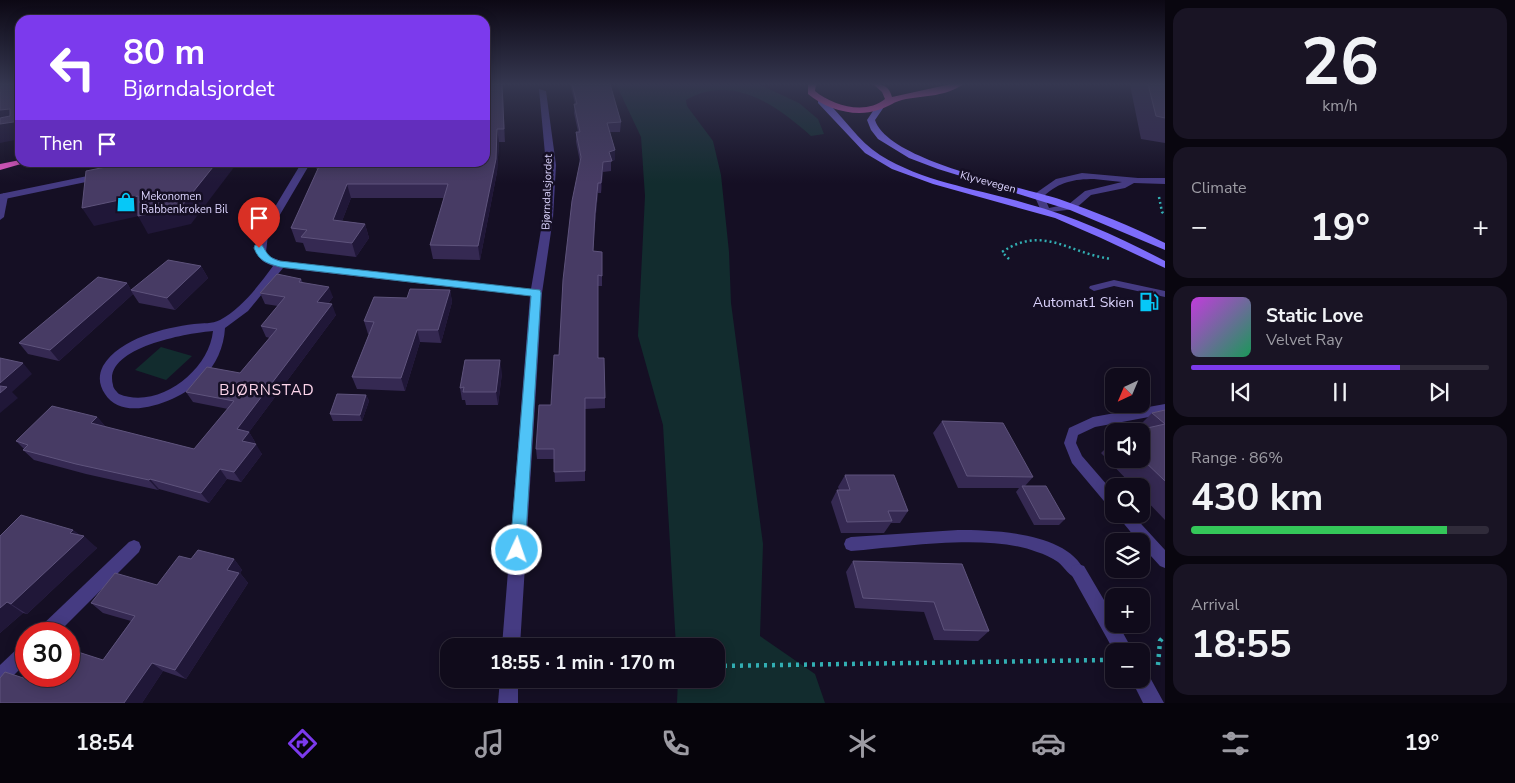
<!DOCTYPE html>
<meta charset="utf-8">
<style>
:root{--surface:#100b1b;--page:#191424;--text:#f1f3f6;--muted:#9c9ba3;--line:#302b3a;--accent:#7c3aed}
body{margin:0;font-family:"Nunito Sans",sans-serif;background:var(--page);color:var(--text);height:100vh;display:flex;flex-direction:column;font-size:19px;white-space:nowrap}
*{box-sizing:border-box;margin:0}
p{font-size:16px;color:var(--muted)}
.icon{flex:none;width:28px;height:28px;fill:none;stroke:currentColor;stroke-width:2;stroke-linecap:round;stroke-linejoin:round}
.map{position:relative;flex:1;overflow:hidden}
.sheet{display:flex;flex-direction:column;gap:8px;padding:8px;background:#09060f;width:350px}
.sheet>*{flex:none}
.top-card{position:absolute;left:15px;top:15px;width:475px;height:152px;border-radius:15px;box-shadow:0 2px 12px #0003,0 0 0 1px var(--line);background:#7c3aed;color:#fff;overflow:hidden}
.needle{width:32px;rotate:224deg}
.controls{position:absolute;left:1105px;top:368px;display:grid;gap:10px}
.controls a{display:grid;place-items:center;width:45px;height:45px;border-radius:10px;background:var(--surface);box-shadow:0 2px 12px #0003,0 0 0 1px var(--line);font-size:25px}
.speed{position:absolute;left:15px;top:622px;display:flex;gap:10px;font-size:25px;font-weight:700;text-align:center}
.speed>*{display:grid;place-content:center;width:65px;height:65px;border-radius:50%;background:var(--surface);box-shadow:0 2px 12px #0003,0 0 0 1px var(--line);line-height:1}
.speed .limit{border:8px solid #d22;background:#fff;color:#111}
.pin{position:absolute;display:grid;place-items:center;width:42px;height:42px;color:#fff;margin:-51px -21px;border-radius:50% 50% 50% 0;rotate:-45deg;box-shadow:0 0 5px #0007}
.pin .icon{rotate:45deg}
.me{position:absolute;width:55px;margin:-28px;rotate:3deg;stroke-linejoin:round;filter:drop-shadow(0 0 4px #0008)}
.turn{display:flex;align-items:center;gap:18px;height:105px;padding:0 25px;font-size:22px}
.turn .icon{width:65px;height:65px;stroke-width:2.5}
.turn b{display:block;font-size:35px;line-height:42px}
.then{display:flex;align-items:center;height:48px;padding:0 25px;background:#0003;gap:10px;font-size:19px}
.big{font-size:38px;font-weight:700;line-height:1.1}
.sheet .tile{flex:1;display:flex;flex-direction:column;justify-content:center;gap:8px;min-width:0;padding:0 18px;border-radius:15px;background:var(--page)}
.sheet .dial{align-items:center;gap:0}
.dial b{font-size:65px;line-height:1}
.song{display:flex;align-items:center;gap:15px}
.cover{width:60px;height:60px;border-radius:8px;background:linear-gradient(135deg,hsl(290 70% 55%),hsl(150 70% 35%))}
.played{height:5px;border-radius:2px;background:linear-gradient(90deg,var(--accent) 70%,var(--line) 70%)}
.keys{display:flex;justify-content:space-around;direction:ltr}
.heat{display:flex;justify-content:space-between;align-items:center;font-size:28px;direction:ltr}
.charge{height:8px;border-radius:4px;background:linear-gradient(90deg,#34c759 86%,var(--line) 0)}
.trip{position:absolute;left:440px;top:638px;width:285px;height:50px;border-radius:15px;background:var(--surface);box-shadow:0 2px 12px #0003,0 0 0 1px var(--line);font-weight:700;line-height:50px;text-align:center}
.tab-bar{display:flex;height:80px;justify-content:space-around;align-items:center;background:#06040b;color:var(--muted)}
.tab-bar .icon{width:35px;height:35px}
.tab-bar .active{color:var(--accent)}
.tab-bar b{font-size:22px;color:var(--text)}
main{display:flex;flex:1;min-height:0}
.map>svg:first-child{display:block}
.green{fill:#122c2e}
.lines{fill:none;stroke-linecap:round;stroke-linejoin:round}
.path-far1{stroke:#32afb3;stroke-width:2.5;stroke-dasharray:2 3;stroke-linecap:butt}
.path{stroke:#32afb3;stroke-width:4.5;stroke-dasharray:3 5;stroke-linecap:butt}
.service{fill:#453b82;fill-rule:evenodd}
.minor{fill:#453b82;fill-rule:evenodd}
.secondary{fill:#7e6dfb;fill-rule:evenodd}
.trunk{fill:#e558c7;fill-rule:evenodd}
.wall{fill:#352952}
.shaded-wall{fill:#201738}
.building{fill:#473b64;stroke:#5e537c}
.route{fill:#4fc3f7;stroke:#337fa1}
.labels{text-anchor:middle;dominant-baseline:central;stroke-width:5;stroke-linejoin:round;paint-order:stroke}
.far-street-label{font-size:11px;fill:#dcd4fe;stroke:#150f24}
.far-poi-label{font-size:11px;fill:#dcd4fe;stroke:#150f24;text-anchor:start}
.poi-label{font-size:14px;fill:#dcd4fe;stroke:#150f24;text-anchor:end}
.neighbourhood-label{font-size:15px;letter-spacing:1px;fill:#fed6eb;stroke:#150f24}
</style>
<main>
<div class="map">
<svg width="1165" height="703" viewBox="0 0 1165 703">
<rect width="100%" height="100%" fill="#150f24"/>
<!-- green -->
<g class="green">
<path d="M616 84H758L799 103 818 119 824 134 811 136C777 106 733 73 686 100L687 106 713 141 721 175 729 252 731 303 763 544 760 636 815 674 825 703H677L678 679H716V646H676L663 425 638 336 645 196 641 137Z"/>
<polygon points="161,347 192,356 166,380 135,370"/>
</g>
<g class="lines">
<!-- path-far1 -->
<g class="path-far1">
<polyline points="1159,197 1162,212 1165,215"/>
<path d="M1009 259 1002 252C1044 224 1069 254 1112 259"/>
</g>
<!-- path -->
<g class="path">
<polyline points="1158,665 1160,641 1165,635"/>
<polyline points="716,666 1106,660"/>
</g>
<!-- service -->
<g class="service">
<polygon points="4,193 8,196 4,217 0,220 0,196"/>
<polygon points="1114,280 1165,291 1165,297 1114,286 1094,291 1089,288 1090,286"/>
<polygon points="1165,404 1165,414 1095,427 1078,435 1076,443 1082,456 1114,493 1114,509 1109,507 1072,463 1064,443 1069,428 1093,417"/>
<polygon points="1116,514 1132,514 1165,550 1165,568 1160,566 1141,545 1141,541 1138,541"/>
<path d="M958 530C994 530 1068 532 1085 572L1083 577 1078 579C1069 576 1065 568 1058 562 1052 558 1044 554 1037 552 989 533 903 547 851 551L846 549 844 544 846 539 851 537Z"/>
<polygon points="134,540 139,542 141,547 139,552 57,634 37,634 39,628 129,542"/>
<polygon points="26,644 26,663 6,683 0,685 0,665 20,646"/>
</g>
<!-- minor -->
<g class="minor">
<path d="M539 89 546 91 556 165 553 218 542 293 520 646H502L530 296 283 268 248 311 225 328C224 347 216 365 202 379 183 399 124 425 105 394 99 385 98 376 103 366 120 338 164 328 194 324 203 323 212 324 220 320 242 308 259 285 273 266 256 260 253 251 258 235L302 162H311L268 235 266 252 268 256 281 261 531 289 543 218 546 165ZM213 331C209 371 158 410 119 394 117 392 113 388 113 385 102 347 189 333 213 331Z"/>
<polygon points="102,173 105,174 105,178 0,200 0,194"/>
<path d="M1082 173 1138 178H1165V184L1134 183 1125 188 1091 195 1075 209 1042 213 1034 195 1036 193 1056 179ZM1094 179 1122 182 1085 191 1069 204 1049 208 1044 196C1059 182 1074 179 1094 179Z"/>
<polygon points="1078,564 1084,566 1114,617 1114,624 1118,624 1133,651 1114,651 1070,572 1072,566"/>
<polygon points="1141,670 1147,672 1164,703 1143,703 1131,679 1141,679"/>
<polygon points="500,679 518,679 518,703 498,703"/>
</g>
<!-- secondary -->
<g class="secondary">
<path d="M818 99H824C844 117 858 141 880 155 925 183 979 189 1028 204 1076 217 1121 238 1165 261V268L1101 238 1055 218 933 184 892 169 865 153 818 103Z"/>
<path d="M877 105 884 107 875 120C888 161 1019 186 1059 199 1096 212 1131 226 1165 243V250L1070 210 938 169 909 158 878 139 871 130 867 120Z"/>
</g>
<!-- trunk -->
<g class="trunk">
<path d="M808 84H816L815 91C833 106 866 115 885 99L882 92 873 84C883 84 889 86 892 97L951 84H963C948 96 924 96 906 99 894 101 889 107 878 110 855 118 826 109 808 94Z"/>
<polygon points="20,160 20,162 28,162 0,170 0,164"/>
</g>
</g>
<!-- wall -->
<g class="wall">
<polygon points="570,84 610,84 621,122 620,132 610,132 615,150 615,160 611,161 611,171 603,172 601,193 598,193 595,224 593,251 602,252 602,286 598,286 598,358 605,398 605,408 585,409 585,481 555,482 554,459 537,459 536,449 551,405 559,355 580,162 576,142 576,132 578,132 574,113 575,104"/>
<polygon points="1131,84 1165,84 1165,143 1141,139 1130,85"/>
<polygon points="503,94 505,142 499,142 497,172 480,260 433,259 430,245 444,198 351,198 342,221 365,224 369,238 356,257 306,251 303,243 296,242 291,228 318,170 317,170 314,162 485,162"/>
<polygon points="201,266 208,278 175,310 139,303 133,294 59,361 28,354 19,343 127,283 131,290"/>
<polygon points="301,279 303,283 333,297 328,304 336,315 249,432 255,442 254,444 262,454 241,482 227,479 209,503 159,489 158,490 86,474 34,460 23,450 24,449 16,441 97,417 106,427 194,449 228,409 193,402 186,392 240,373 270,338 266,337 261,326 278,306 265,304 260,293"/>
<polygon points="450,290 452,302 441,343 420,342 405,391 357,389 352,377 369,334 368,334 364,321 407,298"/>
<polygon points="502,373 498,405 466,405 465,400 462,400 460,388"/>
<polygon points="366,395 369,401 362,421 333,421 330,414"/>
<polygon points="1165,410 1165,520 1141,495 1141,486 1133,486 1101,453 1114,440 1114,459 1141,459 1141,431 1134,431 1152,413"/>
<polygon points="942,421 1033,477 1025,486 1065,519 1059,525 1034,525 1016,492 1019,488 958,488 933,433"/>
<polygon points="845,475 908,511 900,523 891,523 884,533 841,533 831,502 837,490 839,490 838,487"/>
<polygon points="73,530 97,548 27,614 23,613 0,633 0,536"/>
<polygon points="191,559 234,559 242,570 240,573 248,583 186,679 163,671 142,703 0,703 51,687 103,660 131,621 103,613 91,603 157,585"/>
<polygon points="853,561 962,564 989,631 978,641 934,640 924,612 855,608 846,572"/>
</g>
<!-- shaded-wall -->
<g class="shaded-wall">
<polygon points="502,84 503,94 505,142 504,129"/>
<polygon points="10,109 20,121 20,139 0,143 0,124 5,123 0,116 0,110"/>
<polygon points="497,129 499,142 497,172 480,260 478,246"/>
<polygon points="615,150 615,160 609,161 609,152"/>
<polygon points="217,162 238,162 191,224 148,234 138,216"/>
<polygon points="603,162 603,172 601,193 601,183"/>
<polygon points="598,183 598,193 595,224 593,262 595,214"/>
<polygon points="347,184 351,198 337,234 333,220"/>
<polygon points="138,196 148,214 94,226 82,208"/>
<polygon points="365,224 369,238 356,257 352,243"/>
<polygon points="201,266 208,278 175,310 167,298"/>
<polygon points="127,283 133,294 59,361 50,350"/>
<polygon points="329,287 333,297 321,313 317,302"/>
<polygon points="450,290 452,302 441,343 438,330"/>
<polygon points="332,304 336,315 249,432 255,442 248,451 242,441 237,429"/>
<polygon points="417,330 420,342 405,391 401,378"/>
<polygon points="500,360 502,373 498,405 496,392"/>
<polygon points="23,363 32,374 12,392 18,398 0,413 0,383"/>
<polygon points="366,395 369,401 362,421 360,415"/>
<polygon points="97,417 106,427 91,423"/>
<polygon points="256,444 262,454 241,482 234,472"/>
<polygon points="220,469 227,479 209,503 201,493"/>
<polygon points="150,479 159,489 158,490 149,480"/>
<polygon points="73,530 83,538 84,536 97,548 27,614 11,604"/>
<polygon points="234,559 242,570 240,573 248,583 186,679 175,670 227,570"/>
<polygon points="7,602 23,613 0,633 0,608"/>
<polygon points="152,663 163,671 142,703 124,703"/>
</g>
<!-- building -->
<g class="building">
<polygon points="0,84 20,84 20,121 0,124 0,118 10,116 10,109 0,110 0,95 1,90 0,90"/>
<polygon points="485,84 502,84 504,129 497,129 496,159 478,246 430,245 448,184 347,184 333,220 365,224 352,243 301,237 307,230 291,228 321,162 485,162"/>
<polygon points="572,84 610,84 621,122 607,123 615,150 609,152 612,161 603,162 601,183 598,183 595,214 593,251 602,252 602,276 598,275 598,358 604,358 605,398 585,398 585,471 554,472 554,449 536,449 539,405 551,405 554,355 559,355 563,280 572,201 581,157 576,132 580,132 574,104 577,104"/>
<polygon points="1148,84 1165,84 1165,118 1156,116"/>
<polygon points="130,162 217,162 181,207 138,216 138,196 82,208 86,171"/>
<polygon points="168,260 201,266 167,298 131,290"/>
<polygon points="277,274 301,279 299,282 329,287 317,302 332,304 237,429 249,432 242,441 256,444 234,472 220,469 201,493 150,479 149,480 76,464 23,450 28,445 16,441 52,406 97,417 91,423 194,449 234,401 186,392 207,367 240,373 277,329 261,326 285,297 260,293"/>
<polygon points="98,277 127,283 50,350 19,343"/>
<polygon points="410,289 450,290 438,330 417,330 401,378 352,377 374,322 364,321 374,297 407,298"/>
<polygon points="0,358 23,363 0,383"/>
<polygon points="465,360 500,360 496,392 463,392 464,387 460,388"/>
<polygon points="0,386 7,387 0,393"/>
<polygon points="337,394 366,395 360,415 330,414"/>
<polygon points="1165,410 1165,481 1141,458 1141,431 1134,431 1165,424 1152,413"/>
<polygon points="942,421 1003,423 1033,477 967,476"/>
<polygon points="845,475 894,475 908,511 888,511 892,521 847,522 837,490 850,490"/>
<polygon points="1022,486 1046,486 1065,519 1040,519"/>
<polygon points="21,515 73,530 70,533 84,536 11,604 7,602 0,608 0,536"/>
<polygon points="198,550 234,559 227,570 239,573 175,670 152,663 124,703 0,703 0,678 5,672 51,687 59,676 69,676 69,664 78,652 103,660 135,616 91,603 115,573 157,585 179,556 191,559"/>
<polygon points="853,561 962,564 989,631 944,630 934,602 863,598"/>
</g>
<!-- sky -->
<linearGradient id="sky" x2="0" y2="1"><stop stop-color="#0c0814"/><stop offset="0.46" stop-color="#353750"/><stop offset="1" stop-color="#353750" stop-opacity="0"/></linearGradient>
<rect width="1165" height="183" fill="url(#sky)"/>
<!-- route -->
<path class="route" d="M255 245H262C268 255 269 258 280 261L540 290 541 293 525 550 522 555 517 557 512 555 510 550 531 296 280 267C266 263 259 261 254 248Z"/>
<!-- icons -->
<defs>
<symbol id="shop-bare" viewBox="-9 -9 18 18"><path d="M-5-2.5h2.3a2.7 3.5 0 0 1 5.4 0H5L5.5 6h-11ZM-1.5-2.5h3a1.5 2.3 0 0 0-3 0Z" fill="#06c8f7" stroke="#150f24" stroke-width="2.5" paint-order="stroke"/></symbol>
<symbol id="fuel-bare" viewBox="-9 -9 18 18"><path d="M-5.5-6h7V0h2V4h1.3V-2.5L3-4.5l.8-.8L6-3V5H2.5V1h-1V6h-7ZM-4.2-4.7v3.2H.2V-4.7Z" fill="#06c8f7" stroke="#150f24" stroke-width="2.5" paint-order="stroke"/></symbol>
</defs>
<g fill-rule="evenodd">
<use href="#shop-bare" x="112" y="188" width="28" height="28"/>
<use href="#fuel-bare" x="1135" y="288" width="28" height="28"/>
</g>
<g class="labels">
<!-- far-street labels -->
<g class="far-street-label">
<text transform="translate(988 182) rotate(15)">Klyvevegen</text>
<text transform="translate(547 192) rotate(-88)">Bjørndalsjordet</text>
</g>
<!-- far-poi labels -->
<g class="far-poi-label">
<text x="141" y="196">Mekonomen<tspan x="141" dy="13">Rabbenkroken Bil</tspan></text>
</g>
<!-- poi labels -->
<g class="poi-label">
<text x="1134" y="302">Automat1 Skien</text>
</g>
<!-- neighbourhood labels -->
<g class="neighbourhood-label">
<text x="267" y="390">BJØRNSTAD</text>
</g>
</g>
</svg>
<div class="controls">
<a><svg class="needle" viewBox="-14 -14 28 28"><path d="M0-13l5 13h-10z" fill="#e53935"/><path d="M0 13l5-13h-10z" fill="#9c9ba3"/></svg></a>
<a><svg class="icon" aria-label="sound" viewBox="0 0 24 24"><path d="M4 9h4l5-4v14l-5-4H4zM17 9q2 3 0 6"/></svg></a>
<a><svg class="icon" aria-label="search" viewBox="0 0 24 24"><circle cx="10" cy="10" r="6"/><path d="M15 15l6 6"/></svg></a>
<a><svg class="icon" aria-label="layers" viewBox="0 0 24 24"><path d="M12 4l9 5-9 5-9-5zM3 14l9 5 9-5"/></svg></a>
<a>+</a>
<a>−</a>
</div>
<div class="speed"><div class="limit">30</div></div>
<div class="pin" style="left:259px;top:248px;background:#d93025"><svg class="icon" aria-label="arrive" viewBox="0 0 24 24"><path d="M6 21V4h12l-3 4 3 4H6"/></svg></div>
<svg class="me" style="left:517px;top:550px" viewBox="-20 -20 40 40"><circle r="17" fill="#4fc3f7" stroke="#fff" stroke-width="3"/><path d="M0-11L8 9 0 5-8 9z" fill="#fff"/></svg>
<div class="trip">18:55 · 1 min · 170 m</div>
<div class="top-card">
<div class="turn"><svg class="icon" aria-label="left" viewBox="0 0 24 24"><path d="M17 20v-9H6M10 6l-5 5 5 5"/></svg><div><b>80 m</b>Bjørndalsjordet</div></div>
<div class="then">Then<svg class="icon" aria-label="arrive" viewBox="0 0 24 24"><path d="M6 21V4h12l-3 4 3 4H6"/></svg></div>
</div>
</div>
<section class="sheet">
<div class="tile dial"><b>26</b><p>km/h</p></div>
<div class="tile"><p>Climate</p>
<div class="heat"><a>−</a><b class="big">19°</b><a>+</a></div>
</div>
<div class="tile">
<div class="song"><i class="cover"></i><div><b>Static Love</b><p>Velvet Ray</p></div></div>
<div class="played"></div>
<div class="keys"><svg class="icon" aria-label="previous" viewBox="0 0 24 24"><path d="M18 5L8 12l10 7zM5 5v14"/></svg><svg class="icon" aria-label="pause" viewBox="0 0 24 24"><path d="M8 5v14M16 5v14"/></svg><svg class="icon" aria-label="next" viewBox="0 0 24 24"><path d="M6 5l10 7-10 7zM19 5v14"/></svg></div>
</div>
<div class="tile"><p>Range · 86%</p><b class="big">430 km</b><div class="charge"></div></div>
<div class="tile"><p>Arrival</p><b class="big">18:55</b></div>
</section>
</main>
<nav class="tab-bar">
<b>18:54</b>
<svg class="icon active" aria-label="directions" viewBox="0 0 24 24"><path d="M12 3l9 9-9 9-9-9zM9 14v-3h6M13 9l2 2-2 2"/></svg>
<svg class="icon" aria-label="music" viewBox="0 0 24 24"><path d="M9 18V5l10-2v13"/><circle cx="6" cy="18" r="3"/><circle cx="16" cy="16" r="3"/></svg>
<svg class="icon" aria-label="phone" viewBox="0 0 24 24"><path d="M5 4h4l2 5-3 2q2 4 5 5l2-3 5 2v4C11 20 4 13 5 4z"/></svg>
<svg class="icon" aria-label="climate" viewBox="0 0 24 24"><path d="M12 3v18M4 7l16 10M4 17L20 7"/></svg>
<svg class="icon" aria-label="car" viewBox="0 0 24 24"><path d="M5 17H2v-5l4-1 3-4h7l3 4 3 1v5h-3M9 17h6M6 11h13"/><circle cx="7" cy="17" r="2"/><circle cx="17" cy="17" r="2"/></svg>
<svg class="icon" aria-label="filters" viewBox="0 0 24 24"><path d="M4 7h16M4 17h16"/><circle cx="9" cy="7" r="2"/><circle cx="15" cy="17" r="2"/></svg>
<b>19°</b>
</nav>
